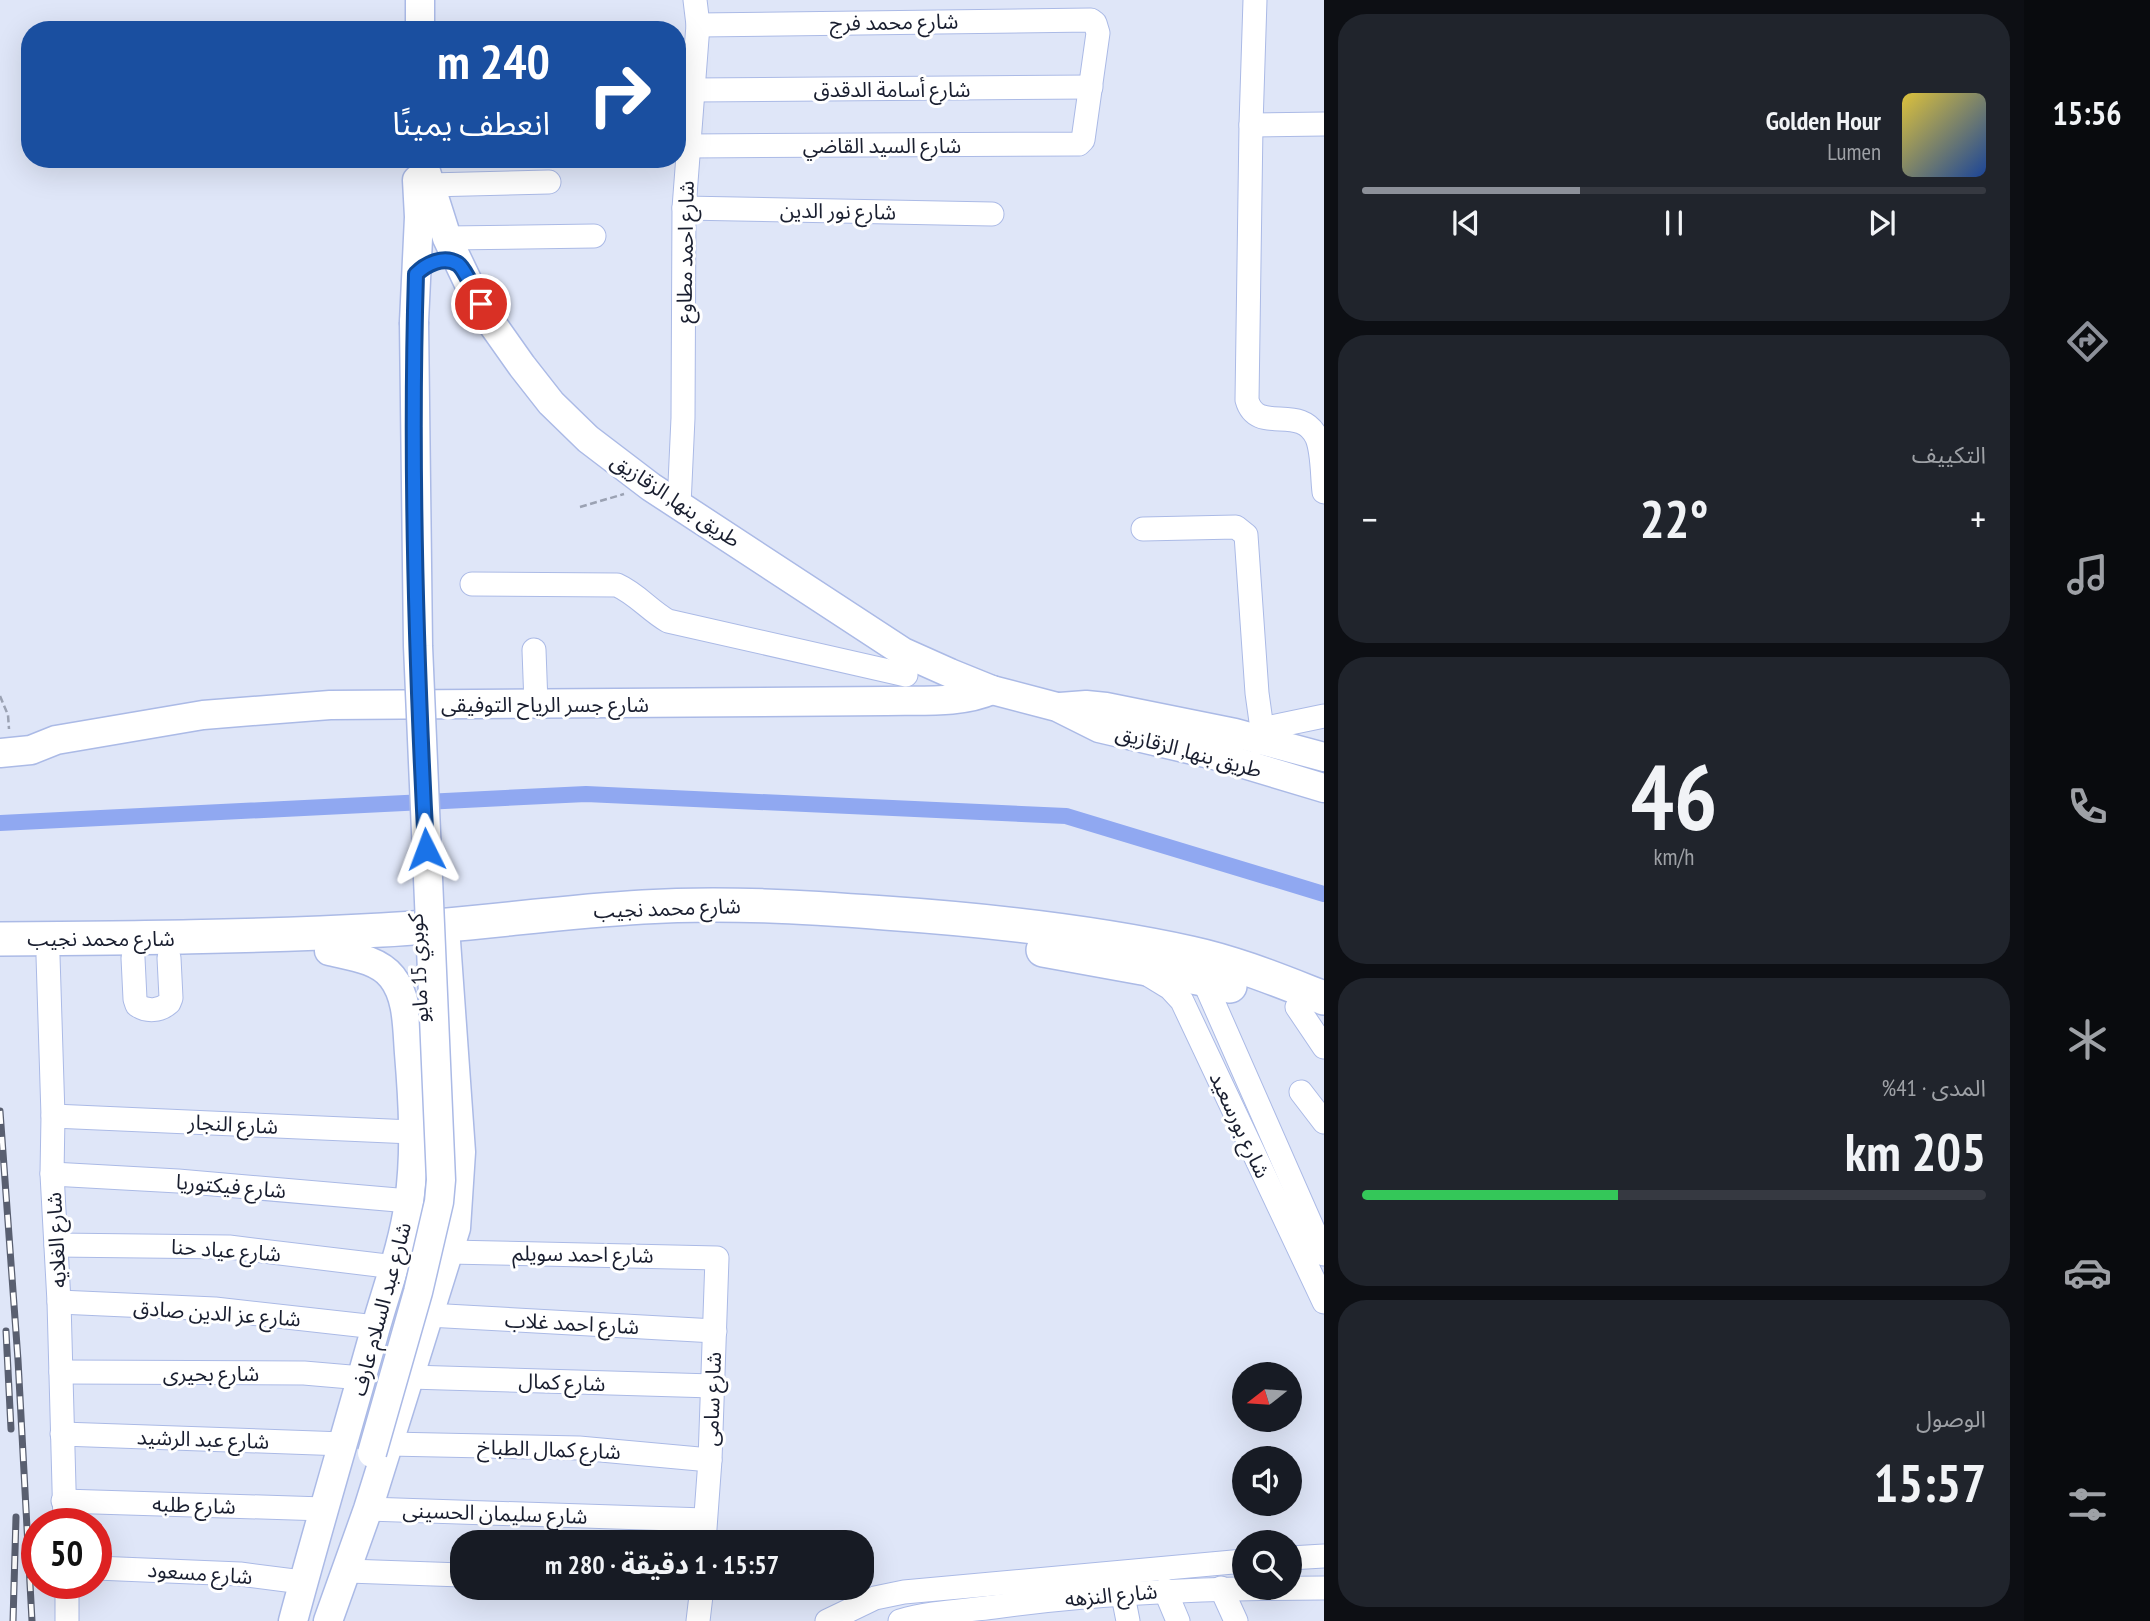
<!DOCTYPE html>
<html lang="ar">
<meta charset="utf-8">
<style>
:root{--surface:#171b24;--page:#20242c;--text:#f1f3f6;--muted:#9ea1a6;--line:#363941;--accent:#8c9099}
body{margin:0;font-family:"PT Sans Narrow","Noto Sans Arabic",sans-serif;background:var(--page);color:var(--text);direction:rtl;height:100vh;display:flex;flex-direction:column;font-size:26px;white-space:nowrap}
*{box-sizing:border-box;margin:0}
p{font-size:23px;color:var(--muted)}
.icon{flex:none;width:38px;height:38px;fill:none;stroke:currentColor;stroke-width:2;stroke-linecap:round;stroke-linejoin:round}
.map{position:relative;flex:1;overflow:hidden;direction:ltr}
.panel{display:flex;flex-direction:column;gap:14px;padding:14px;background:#0d0f14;width:700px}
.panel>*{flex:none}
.hud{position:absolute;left:21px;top:21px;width:665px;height:147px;border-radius:28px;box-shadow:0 7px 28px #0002;direction:rtl;background:#1a4fa0;color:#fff;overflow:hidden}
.needle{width:46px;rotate:253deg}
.buttons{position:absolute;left:1232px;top:1362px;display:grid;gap:14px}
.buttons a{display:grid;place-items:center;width:70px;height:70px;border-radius:50%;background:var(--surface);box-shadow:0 7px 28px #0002;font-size:35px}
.speed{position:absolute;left:21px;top:1508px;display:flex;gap:14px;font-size:35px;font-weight:700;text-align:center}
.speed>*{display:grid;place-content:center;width:91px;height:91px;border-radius:50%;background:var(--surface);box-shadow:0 7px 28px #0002;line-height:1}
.speed .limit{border:10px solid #d22;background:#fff;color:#111}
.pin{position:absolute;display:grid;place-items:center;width:60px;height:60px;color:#fff;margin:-30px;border:4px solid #fff;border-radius:50%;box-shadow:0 2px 7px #0007}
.me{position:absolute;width:77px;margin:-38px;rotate:357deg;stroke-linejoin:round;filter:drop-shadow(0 0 5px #0008)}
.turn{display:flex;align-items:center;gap:24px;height:147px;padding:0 21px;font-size:32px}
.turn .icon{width:91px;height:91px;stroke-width:2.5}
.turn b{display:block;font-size:49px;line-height:60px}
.big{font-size:52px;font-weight:800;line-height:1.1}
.panel .widget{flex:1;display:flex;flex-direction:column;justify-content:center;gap:10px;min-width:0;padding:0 24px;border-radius:28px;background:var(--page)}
.panel .dial{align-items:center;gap:0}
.dial b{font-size:91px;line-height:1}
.song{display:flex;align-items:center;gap:21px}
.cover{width:84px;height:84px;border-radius:10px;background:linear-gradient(135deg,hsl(50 70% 55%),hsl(220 70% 35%))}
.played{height:7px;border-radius:4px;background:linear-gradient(90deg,var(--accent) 35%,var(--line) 35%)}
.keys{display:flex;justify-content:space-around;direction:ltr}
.heat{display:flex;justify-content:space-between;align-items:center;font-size:38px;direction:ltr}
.charge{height:10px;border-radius:5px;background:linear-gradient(90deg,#34c759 41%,var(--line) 0)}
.trip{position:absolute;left:450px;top:1530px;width:424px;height:70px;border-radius:28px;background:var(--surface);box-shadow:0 7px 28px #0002;font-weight:800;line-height:70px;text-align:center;direction:rtl}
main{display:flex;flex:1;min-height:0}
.tabs{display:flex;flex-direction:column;width:126px;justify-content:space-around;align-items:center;background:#090b0e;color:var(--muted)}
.tabs .icon{width:49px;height:49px}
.tabs .current{color:var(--accent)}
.tabs b{font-size:32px;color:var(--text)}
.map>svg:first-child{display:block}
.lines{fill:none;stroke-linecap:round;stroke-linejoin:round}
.canal{stroke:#90a8f1;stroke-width:16}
.minor-casing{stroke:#abbae6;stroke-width:25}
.major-casing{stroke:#abbae6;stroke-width:31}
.highway-casing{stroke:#abbae6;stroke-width:36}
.path{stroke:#9ba2b3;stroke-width:2.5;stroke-dasharray:7 3.5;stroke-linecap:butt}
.minor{stroke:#fff;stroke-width:23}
.major{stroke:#fff;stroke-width:28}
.highway{stroke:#fff;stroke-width:33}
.rail-casing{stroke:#595f70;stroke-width:7}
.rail{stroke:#fff;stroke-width:4.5;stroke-dasharray:13;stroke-linecap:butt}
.major-bridge-casing{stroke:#abbae6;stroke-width:31;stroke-linecap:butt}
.major-bridge{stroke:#fff;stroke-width:28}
.route-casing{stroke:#114b97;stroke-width:18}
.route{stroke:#1a73e8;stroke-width:12}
.labels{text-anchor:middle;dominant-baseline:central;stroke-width:6;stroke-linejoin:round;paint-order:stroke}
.street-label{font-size:21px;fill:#191e2f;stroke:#fff}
</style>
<main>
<nav class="tabs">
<b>15:56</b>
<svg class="icon current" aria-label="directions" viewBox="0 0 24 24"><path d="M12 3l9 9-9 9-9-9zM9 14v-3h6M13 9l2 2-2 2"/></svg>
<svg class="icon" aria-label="music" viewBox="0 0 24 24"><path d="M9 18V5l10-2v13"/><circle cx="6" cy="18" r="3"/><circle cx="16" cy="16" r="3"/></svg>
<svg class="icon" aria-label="phone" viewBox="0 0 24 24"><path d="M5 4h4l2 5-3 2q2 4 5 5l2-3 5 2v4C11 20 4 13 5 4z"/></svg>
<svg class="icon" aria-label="climate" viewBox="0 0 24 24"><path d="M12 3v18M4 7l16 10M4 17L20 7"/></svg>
<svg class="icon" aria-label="car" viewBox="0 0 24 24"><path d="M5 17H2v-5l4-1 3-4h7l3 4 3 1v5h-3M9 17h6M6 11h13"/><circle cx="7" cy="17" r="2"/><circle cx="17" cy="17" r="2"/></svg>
<svg class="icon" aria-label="filters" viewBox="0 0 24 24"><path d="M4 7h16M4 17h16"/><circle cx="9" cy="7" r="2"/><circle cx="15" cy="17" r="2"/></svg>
</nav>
<section class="panel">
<div class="widget">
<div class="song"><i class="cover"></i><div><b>Golden Hour</b><p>Lumen</p></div></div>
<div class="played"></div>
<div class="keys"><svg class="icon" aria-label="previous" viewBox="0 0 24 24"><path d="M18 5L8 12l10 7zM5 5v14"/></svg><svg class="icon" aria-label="pause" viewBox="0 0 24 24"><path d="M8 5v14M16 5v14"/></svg><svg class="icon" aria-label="next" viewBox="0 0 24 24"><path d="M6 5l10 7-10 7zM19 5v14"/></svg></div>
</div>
<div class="widget"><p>التكييف</p>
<div class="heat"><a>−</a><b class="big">22°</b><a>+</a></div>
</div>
<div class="widget dial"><b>46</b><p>km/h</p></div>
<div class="widget"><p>المدى · 41%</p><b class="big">205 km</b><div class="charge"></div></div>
<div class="widget"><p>الوصول</p><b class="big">15:57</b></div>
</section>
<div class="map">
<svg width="1324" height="1621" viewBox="0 0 1324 1621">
<rect width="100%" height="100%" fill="#dfe6f8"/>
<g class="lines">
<!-- canal -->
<polyline class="canal" points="0,823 586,794 1066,816 1324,894"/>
<defs>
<g id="minor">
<path d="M1255 0 1251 125 1247 400C1257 436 1301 402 1317 438 1323 453 1322 476 1324 492"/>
<polyline points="693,90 1091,87"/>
<polyline points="1251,125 1324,124"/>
<polyline points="688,146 1079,144 1083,140 1098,33 1095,23 1091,20 698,25"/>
<polyline points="429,185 549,182"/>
<polyline points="684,208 992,214"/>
<polyline points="447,238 594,236"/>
<polyline points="679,505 683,418 684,208 698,25 695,0"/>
<polyline points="1143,529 1236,527 1246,535 1257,693 1262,729"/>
<path d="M472 584 617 585C637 594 649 610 668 621L906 675"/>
<polyline points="534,650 536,704"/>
<polyline points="1259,743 1262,729 1324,716"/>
<polyline points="48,956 53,1116 52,1174 59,1302 65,1524"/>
<path d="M133 958 135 999 137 1005C147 1012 160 1011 169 1003L171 998 169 958"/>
<polyline points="1147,974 1170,988 1182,1001 1324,1302"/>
<polyline points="1203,979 1324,1254"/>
<polyline points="1297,1007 1324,1047"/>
<polyline points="1301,1092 1324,1122"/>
<polyline points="53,1116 412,1132"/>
<polyline points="52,1174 178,1181 409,1201"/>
<polyline points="56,1245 229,1247 395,1267"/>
<polyline points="449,1252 717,1258 710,1460 704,1542"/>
<polyline points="59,1302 215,1309 376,1327"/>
<polyline points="428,1315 715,1331"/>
<polyline points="61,1372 304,1373 362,1378"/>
<polyline points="410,1377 713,1386"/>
<polyline points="62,1434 344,1444"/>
<polyline points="389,1444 579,1448 710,1460"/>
<polyline points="63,1501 324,1509"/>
<polyline points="368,1509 705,1520"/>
<polyline points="1290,1558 1324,1556"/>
<polyline points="96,1568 240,1574 302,1582"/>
<polyline points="348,1571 462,1575"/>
<polyline points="1120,1580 1128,1621"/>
<polyline points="67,1584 67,1621"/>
<polyline points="1221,1588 1236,1621"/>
<polyline points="1165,1590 1178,1621"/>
<polyline points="698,1621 702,1587"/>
<polyline points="827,1621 875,1598 904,1592 1244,1561"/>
<path d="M900 1621C930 1612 963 1611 994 1607 1104 1592 1213 1588 1324 1588"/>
</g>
<g id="major">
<polyline points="420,30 420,0"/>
<polyline points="422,159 447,238 468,282 493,325 522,366 551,403 588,439 651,487 903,652 950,673 992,690 1057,707 1099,728 1214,755 1324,788"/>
<polyline points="414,322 419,217 417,180"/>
<polyline points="1060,707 1086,705 1106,707 1235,733 1324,757"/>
<path d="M0 753 31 750 56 740 203 715 330 705 886 701C921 700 960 704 992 690"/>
<path d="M293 1621C319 1524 348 1427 375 1330 387 1287 403 1246 409 1202 416 1153 413 1101 409 1053 407 1028 408 997 392 977 378 959 350 956 329 951"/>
<polyline points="328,1621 368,1509 456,1228 461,1152 446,941"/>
</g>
<g id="highway">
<path d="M0 939C128 938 255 937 382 930 470 925 556 912 643 907 724 902 805 907 885 913 987 920 1090 931 1191 953 1237 963 1280 981 1324 998"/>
<polyline points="1043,950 1203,979 1230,986"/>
</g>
</defs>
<!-- minor casing -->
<use href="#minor" class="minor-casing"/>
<!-- major casing -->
<use href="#major" class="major-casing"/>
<!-- highway casing -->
<use href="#highway" class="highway-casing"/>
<!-- path -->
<g class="path">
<polyline points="580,507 624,494"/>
<polyline points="0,696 8,715 9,729"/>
</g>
<!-- minor -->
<use href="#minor" class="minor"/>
<!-- major -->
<use href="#major" class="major"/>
<!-- highway -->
<use href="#highway" class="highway"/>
<defs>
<g id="rail">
<polyline points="0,1111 18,1360 32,1621"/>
<polyline points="6,1331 11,1429"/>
<polyline points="13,1621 16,1517"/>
</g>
</defs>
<!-- rail casing -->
<use href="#rail" class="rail-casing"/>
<!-- rail -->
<use href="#rail" class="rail"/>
<defs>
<polyline id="major-bridge" points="372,1453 418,1292 439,1202 441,1180 418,646 414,322"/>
</defs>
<!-- major-bridge casing -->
<use href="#major-bridge" class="major-bridge-casing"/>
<!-- major-bridge -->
<use href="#major-bridge" class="major-bridge"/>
</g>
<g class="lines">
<defs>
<path id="route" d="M426 849C416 658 410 466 416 274 426 264 444 255 458 264 465 269 476 295 481 304"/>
</defs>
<!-- route casing -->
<use href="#route" class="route-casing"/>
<!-- route -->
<use href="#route" class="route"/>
</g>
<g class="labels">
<!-- street labels -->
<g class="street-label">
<text transform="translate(894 22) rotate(-1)">شارع محمد فرج</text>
<text x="892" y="89">شارع أسامة الدقدق</text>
<text x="882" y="145">شارع السيد القاضي</text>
<text transform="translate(838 211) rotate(1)">شارع نور الدين</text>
<text transform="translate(685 252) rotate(-89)">شارع احمد مطاوع</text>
<text transform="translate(676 500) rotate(34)">طريق بنها, الزقازيق</text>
<text x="545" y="704">شارع جسر الرياح التوفيقى</text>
<text transform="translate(1189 751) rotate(15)">طريق بنها, الزقازيق</text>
<text transform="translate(667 908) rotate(-2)">شارع محمد نجيب</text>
<text x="101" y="938">شارع محمد نجيب</text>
<text transform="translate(418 968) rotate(-93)">كوبري 15 مايو</text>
<text transform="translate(233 1124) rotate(3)">شارع النجار</text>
<text transform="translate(1240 1125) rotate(65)">شارع بورسعيد</text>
<text transform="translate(231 1186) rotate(5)">شارع فيكتوريا</text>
<text transform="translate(56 1240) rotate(-93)">شارع الغلايه</text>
<text transform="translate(226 1250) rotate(4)">شارع عياد حنا</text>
<text transform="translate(583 1254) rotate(1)">شارع احمد سويلم</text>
<text transform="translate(381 1309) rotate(-75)">شارع عبد السلام عارف</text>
<text transform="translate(217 1313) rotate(4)">شارع عز الدين صادق</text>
<text transform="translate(572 1323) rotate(3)">شارع احمد غلاب</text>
<text x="211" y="1373">شارع بحيرى</text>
<text transform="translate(562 1382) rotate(2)">شارع كمال</text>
<text transform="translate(712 1399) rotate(-88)">شارع سامى</text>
<text transform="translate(203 1439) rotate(2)">شارع عبد الرشيد</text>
<text transform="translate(549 1449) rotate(2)">شارع كمال الطباخ</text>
<text transform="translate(194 1505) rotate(2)">شارع طلبه</text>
<text transform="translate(495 1513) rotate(2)">شارع سليمان الحسينى</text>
<text transform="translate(200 1573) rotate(4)">شارع مسعود</text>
<text transform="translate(1111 1595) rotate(-5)">شارع النزهه</text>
</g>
</g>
</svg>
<div class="buttons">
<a><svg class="needle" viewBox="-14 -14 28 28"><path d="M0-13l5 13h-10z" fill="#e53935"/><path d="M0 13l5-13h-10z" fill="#9ea1a6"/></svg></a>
<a><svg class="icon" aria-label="sound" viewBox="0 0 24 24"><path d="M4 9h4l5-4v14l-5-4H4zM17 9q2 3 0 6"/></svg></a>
<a><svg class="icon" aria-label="search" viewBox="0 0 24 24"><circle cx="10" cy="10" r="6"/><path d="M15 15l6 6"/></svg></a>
</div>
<div class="speed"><div class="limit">50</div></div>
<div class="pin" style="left:481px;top:304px;background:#d93025"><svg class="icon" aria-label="arrive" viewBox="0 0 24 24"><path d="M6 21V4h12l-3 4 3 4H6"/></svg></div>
<svg class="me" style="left:426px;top:849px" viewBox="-20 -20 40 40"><path d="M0-17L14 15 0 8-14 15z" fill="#1a73e8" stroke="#fff" stroke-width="4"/></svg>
<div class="trip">15:57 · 1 دقيقة · 280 m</div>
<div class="hud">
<div class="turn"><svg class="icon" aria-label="right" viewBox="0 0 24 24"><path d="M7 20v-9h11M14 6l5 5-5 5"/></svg><div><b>240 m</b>انعطف يمينًا</div></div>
</div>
</div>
</main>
